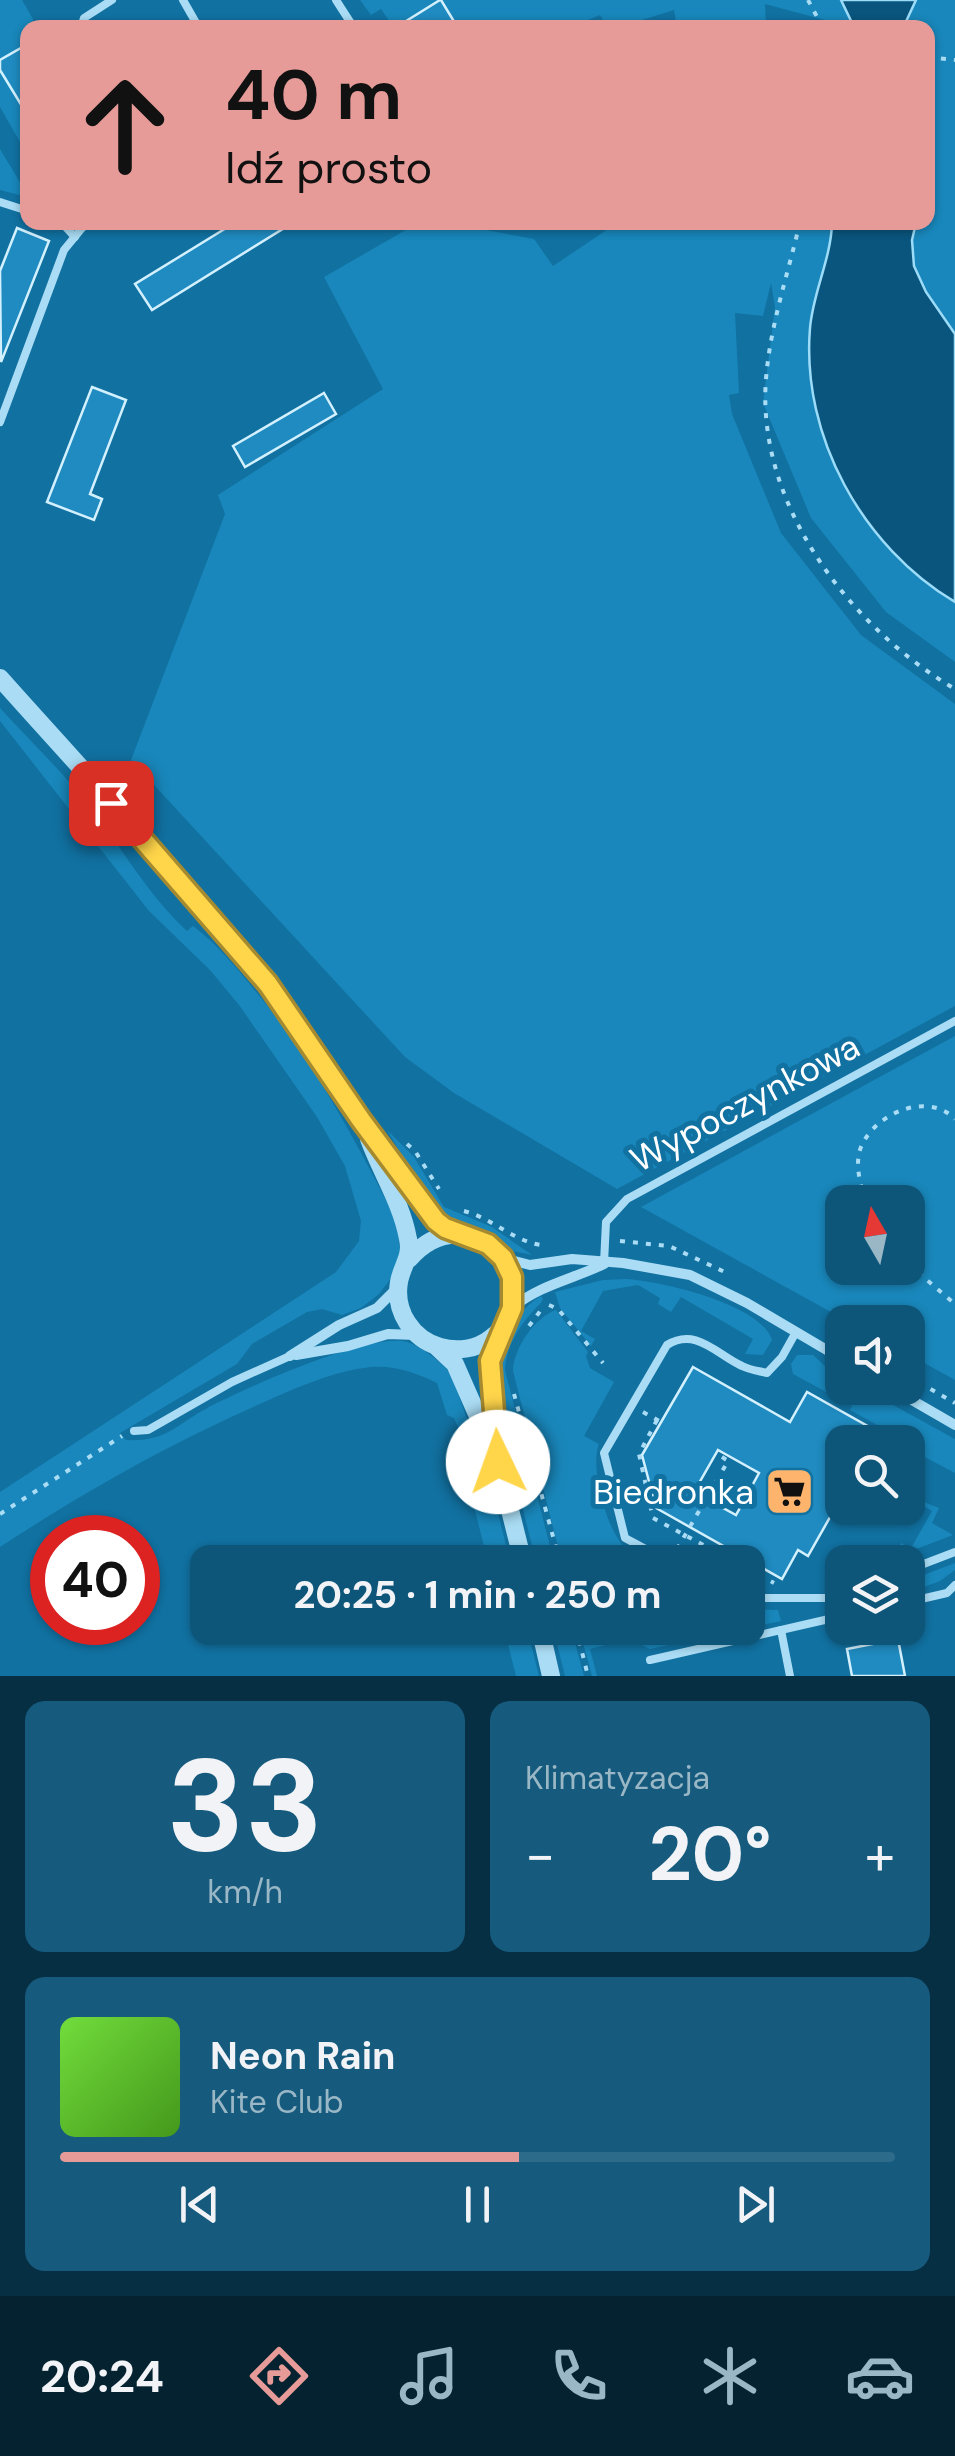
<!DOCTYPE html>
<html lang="pl">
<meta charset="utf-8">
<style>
:root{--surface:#0d5579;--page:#165b7e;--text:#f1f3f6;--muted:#9ab7c6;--line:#2d6b8a;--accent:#e69b98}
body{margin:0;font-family:"DM Sans",sans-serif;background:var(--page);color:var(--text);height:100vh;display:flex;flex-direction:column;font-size:38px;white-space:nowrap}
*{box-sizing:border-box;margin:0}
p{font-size:32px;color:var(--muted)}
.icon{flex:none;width:55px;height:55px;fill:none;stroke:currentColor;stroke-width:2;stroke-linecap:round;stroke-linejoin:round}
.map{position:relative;height:1676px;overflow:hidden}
.details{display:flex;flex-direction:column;gap:25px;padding:25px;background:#072f43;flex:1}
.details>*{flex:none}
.banner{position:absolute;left:20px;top:20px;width:915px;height:210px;border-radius:20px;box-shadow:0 2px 8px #0004;background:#e69b98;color:#111;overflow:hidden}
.needle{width:65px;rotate:351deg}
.tools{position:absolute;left:825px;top:1185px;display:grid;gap:20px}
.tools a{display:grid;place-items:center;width:100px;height:100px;border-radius:20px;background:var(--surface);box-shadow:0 2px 8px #0004;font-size:50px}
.speed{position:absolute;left:30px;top:1515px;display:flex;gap:20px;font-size:50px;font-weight:700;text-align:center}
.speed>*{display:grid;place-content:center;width:130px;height:130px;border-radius:50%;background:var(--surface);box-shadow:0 2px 8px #0004;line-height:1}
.speed .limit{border:15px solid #d22;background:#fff;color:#111}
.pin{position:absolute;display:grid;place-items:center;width:85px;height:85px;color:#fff;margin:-42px;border-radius:20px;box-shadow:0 5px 15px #0006}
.me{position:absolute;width:110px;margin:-55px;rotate:357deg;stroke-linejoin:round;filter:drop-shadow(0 0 8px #0008)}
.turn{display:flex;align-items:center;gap:35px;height:210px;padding:0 40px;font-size:45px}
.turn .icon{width:130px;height:130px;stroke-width:2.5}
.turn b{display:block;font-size:70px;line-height:85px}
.big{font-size:75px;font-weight:700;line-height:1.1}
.details .tile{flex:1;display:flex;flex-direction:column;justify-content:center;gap:15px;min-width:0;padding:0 35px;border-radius:20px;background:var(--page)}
.details .dial{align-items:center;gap:0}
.dial b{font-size:130px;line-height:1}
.song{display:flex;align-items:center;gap:30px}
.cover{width:120px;height:120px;border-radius:15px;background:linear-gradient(135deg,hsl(100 70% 55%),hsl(100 70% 35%))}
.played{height:10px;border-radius:5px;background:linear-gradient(90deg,var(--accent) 55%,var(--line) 55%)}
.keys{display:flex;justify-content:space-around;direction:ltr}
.heat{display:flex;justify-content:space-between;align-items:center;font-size:55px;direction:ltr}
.details .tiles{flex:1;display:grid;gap:25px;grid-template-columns:1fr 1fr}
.tile:last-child{grid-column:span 2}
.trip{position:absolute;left:190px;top:1545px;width:575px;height:100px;border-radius:20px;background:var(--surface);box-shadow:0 2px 8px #0004;font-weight:700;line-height:100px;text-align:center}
.tabs{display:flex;height:160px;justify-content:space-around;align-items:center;background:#052230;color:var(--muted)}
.tabs .icon{width:70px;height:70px}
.tabs .on{color:var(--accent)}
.tabs b{font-size:45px;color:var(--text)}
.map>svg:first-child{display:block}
.green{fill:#1987bb;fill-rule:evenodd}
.water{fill:#0a557d;stroke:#9cdcf8;stroke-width:2.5}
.building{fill:#1f8bc0;stroke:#d3f0fe;stroke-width:2.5;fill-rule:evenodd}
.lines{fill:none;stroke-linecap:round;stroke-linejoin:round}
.path{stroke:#aaddf5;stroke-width:4;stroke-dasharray:5 8;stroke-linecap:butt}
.service{stroke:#aaddf5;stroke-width:8}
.minor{stroke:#aaddf5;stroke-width:10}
.tertiary{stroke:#aaddf5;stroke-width:18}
.route-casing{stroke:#a68a30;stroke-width:25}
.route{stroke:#ffd54a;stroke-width:18}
.labels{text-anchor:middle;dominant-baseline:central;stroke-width:10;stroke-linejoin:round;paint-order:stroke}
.street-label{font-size:35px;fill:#fff;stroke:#1171a1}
.poi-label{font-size:35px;fill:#fff;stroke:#1171a1;text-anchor:end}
</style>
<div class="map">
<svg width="955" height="1676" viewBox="0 0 955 1676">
<rect width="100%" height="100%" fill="#1171a1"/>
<!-- green -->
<g class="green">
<polygon points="0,0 22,0 33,19 32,27 28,28 27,44 0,60"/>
<polygon points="360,0 955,0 955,662 886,612 811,518 763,403 775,307 771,283 763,316 735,313 739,393 729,395 732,414 781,533 861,635 955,704 955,1006 617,1189 454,1093 405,1057 131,760 225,514 218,495 383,389 324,277 418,223 448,223 534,239 553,266 617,223 928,222 928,28 851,27 765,4 766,27 677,27 674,10 619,27 607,27 600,15 571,27 394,28 381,9 371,15"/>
<polygon points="0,70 27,116 27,154 0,107"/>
<polygon points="0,149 27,194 27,197 0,190"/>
<path d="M0 708C28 739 59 768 85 801 120 844 146 893 187 931L193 926C222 948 243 976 266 1004 321 1075 356 1142 397 1221L400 1253 392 1277 379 1294 361 1308 342 1315 322 1309 307 1312 252 1344 237 1364 120 1433 126 1440C167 1442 175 1425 209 1407 246 1388 369 1332 407 1342 423 1347 439 1361 451 1373L495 1500 510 1562H488L458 1443 459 1430 454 1418 447 1415 437 1383C417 1373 394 1365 371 1367 333 1371 296 1388 262 1403 170 1443 84 1492 0 1547V1492L336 1272 359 1241 361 1221 345 1166 317 1117 239 1005 210 970 149 911 0 721Z"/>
<path d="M955 1036V1380L908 1354V1322H849L641 1207ZM842 1202H908V1268H842Z"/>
<polygon points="387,1130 414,1157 444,1207 492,1227 532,1255 513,1251 481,1230 450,1220 428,1199"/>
<path d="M626 1279C661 1281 761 1304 772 1340L763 1355 745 1354 753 1339 681 1297 671 1312 658 1304 660 1298 638 1285 603 1291 581 1331 595 1339 591 1346 560 1308 555 1292 603 1280Z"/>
<path d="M541 1296 543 1299 541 1303C522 1321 506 1345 505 1370L554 1562H536L519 1493 497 1371C501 1342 514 1312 541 1296Z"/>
<path d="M556 1310 588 1352 586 1356 590 1368 614 1382 584 1436 599 1444C589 1468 608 1538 630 1552L625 1562H562L513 1371C513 1349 535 1317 556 1310Z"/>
<polygon points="797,1355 813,1355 826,1367 842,1377 842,1388 862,1388 955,1439 955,1473 921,1455 912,1468 908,1466 908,1442 850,1410 852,1406 793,1374 791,1364"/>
<polygon points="919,1500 939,1508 932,1523 953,1535 898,1556 896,1553 901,1543 911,1548 932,1511 917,1502"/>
<polygon points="955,1563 955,1570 940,1581 908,1593 908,1581"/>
<polygon points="748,1609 778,1610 781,1621 650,1649 630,1639 590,1649 597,1676 592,1676 579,1628 638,1628 641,1635 669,1628 748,1628"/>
<polygon points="504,1628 527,1628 539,1676 516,1676"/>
<polygon points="553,1628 571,1628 584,1676 565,1676"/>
</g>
<!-- water -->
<g class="water">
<polygon points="841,0 916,0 903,28 854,27"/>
<path d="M832 223H916L912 240 914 266 926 292 955 334V602C863 547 801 437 810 328 813 292 831 259 832 223Z"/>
</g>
<!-- building -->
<g class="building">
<polygon points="441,0 458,28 395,28 440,0"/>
<polygon points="28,44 28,116 0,70 0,60"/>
<polygon points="236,222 294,222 152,310 135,284"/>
<polygon points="17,228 49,241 1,362 0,271"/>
<polygon points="92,387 126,400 90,494 102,499 94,520 47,502"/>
<polygon points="324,393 336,414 245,467 233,446"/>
<path d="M693 1367 790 1422 807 1392 896 1442H842V1496L808 1556 798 1550 782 1579 656 1508 642 1455ZM718 1450 759 1473 736 1515 694 1492Z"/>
<polygon points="898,1639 905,1676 852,1676 847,1649"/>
</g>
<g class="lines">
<!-- path -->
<g class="path">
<polyline points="808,0 823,28"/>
<polyline points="928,57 955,60"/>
<path d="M800 222C788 274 770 326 766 379 756 505 851 628 955 689"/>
<polyline points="407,1144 415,1151 439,1189"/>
<path d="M865 1202C861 1185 854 1164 861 1147 875 1113 928 1091 955 1119"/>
<path d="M464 1211C492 1218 513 1241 541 1245"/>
<polyline points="620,1241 669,1246 729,1274"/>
<polyline points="908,1264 955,1304"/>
<polyline points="549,1305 558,1309 603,1363"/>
<polyline points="529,1326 541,1310"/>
<polyline points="908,1376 955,1403"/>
<polyline points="514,1394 560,1562"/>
<polyline points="643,1412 661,1422"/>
<polyline points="657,1420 639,1454 653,1518 735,1562"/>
<polyline points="712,1489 741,1506"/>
<polyline points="0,1514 122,1436"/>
<polyline points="677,1549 728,1461 716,1453"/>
<polyline points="748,1569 774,1583"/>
<polyline points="576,1628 588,1676"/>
</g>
<!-- service -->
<g class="service">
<polyline points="183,0 199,28"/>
<polyline points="336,0 354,28"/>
<polyline points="81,28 84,18 112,0"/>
<polyline points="0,202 28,211"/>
<polyline points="61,222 75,237"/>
<polyline points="0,422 64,250 82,228 90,222"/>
<polyline points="604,1263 606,1222 627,1199 955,1021"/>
<polyline points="134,1431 148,1430 232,1382 290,1356"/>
<path d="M670 1562 625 1538 604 1453 667 1345C696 1327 716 1354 742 1366 750 1370 759 1371 767 1373L782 1357 796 1332"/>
<polyline points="908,1570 955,1552"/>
<polyline points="748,1598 834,1598 842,1594"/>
<polyline points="908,1602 947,1593 955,1585"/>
<polyline points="781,1630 790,1676"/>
<polyline points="650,1660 842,1616"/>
</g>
<!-- minor -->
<g class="minor">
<polyline points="503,1258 530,1265 572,1259 623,1263 690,1275 747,1303 842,1359"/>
<path d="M513 1307C540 1285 573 1279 604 1264"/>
<polyline points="296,1355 348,1346 388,1334 416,1335"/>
<polyline points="290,1356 339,1325 377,1308 396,1289"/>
<polyline points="891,1388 955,1425"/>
</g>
<!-- tertiary -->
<g class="tertiary">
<path d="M0 678C89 778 183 877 267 982 308 1034 339 1093 381 1144 406 1175 422 1217 460 1234"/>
<path d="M369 1139C381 1172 402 1204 408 1239 412 1257 402 1265 399 1282 394 1311 412 1339 440 1347 458 1352 477 1349 491 1338 557 1290 471 1188 409 1259"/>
<polyline points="438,1348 455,1364 498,1462 523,1562"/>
<polyline points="497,1451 490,1361 499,1334"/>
<polyline points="540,1628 551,1676"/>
</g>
</g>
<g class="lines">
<defs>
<polyline id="route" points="111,803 268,984 361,1120 436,1221 445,1228 488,1244 503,1258 512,1277 512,1308 490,1361 498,1462"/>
</defs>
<!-- route casing -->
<use href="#route" class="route-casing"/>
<!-- route -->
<use href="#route" class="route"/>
</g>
<!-- icons -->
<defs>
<symbol id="supermarket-square" viewBox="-11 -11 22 22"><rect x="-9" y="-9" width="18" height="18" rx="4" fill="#ffb46e" stroke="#1171a1"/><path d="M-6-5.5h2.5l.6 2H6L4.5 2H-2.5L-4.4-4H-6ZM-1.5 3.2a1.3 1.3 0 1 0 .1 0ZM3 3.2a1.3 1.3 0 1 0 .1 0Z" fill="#111"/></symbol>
</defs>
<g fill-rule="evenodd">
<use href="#supermarket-square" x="762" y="1464" width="55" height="55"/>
</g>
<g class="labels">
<!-- street labels -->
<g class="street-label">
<text transform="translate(745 1103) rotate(-28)">Wypoczynkowa</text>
</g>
<!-- poi labels -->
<g class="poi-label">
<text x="754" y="1492">Biedronka</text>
</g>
</g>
</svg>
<div class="tools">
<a><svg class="needle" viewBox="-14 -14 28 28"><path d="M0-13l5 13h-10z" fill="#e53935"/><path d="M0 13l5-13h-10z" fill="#9ab7c6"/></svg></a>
<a><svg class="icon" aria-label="sound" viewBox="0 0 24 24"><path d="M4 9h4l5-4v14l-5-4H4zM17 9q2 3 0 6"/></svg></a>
<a><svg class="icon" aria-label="search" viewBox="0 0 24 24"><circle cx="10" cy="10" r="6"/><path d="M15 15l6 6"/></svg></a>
<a><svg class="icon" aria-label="layers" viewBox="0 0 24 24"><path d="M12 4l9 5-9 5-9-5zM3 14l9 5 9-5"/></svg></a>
</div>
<div class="speed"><div class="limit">40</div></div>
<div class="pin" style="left:111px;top:803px;background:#d93025"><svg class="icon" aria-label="arrive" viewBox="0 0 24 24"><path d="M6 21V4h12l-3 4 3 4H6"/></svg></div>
<svg class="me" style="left:498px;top:1462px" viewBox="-20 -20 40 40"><circle r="19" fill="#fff"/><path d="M0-13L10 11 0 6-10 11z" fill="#ffd54a"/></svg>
<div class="trip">20:25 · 1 min · 250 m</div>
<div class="banner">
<div class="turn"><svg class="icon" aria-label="ahead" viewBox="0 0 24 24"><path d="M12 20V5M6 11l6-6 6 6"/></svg><div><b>40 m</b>Idź prosto</div></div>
</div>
</div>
<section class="details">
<div class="tiles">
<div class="tile dial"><b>33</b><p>km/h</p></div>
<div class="tile"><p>Klimatyzacja</p>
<div class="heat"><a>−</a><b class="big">20°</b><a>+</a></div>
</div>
<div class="tile">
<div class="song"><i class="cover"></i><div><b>Neon Rain</b><p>Kite Club</p></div></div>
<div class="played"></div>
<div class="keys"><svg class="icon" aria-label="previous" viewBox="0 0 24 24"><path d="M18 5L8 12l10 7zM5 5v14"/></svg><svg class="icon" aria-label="pause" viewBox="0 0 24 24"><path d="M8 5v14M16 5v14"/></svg><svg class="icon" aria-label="next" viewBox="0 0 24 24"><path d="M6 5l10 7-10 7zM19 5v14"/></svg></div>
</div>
</div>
</section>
<nav class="tabs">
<b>20:24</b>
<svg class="icon on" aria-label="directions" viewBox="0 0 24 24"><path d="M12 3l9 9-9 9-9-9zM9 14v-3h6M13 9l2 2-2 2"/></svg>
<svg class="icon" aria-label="music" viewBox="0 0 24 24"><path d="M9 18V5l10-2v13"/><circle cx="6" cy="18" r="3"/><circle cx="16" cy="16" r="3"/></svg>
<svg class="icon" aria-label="phone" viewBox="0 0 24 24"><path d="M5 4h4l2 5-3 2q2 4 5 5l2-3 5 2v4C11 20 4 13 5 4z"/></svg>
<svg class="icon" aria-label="climate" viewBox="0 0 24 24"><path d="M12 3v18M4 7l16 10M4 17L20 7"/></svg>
<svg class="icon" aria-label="car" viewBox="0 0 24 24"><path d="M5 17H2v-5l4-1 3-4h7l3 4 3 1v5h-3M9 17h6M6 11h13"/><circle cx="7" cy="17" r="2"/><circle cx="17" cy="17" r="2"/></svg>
</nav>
